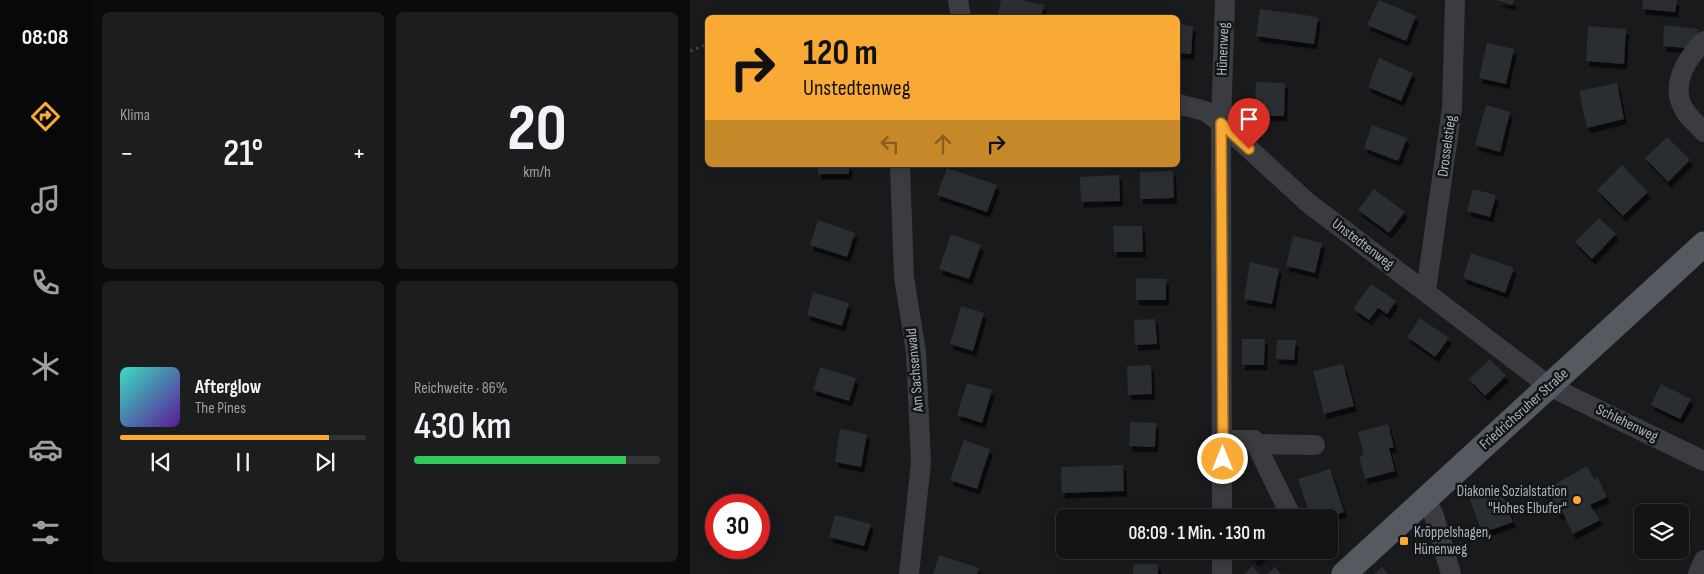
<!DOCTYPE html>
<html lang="de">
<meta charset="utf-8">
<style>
:root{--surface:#131415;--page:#1c1d1e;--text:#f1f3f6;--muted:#9d9ea0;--line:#323334;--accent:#f9aa34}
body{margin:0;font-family:"Sofia Sans Condensed",sans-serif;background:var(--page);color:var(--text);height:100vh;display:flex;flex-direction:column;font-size:19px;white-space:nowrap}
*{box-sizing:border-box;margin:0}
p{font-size:16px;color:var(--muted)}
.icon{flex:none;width:28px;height:28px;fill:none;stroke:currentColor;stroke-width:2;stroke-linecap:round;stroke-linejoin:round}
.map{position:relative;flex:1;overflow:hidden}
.details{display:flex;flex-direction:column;gap:12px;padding:12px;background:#0a0b0c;width:600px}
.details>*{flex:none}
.top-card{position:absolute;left:15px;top:15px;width:475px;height:152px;border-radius:8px;box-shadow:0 2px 12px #0003,0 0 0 1px var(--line);background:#f9aa34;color:#111;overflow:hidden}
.buttons{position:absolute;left:944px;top:504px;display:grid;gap:10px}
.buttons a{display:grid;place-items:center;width:55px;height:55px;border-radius:8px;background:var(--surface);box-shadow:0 2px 12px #0003,0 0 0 1px var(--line);font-size:25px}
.speed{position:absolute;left:15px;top:494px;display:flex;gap:10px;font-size:25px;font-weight:700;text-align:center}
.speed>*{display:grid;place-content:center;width:65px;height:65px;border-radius:50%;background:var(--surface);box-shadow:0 2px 12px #0003,0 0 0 1px var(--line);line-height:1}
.speed .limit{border:8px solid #d22;background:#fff;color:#111}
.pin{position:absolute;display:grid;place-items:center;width:42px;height:42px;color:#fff;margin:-51px -21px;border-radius:50% 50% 50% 0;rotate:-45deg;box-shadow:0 0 5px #0007}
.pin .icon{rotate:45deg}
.me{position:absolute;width:55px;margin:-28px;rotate:0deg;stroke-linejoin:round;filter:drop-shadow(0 0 4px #0008)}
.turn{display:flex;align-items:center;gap:18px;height:105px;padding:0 15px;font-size:22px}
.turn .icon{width:65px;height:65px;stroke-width:2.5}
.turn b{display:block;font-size:35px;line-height:42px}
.lanes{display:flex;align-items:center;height:48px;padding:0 15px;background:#0003;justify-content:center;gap:25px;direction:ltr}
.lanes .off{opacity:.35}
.big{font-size:38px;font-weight:600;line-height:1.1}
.details .tile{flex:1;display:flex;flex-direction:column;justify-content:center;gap:8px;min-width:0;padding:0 18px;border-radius:8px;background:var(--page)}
.details .dial{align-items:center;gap:0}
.dial b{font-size:65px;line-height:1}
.song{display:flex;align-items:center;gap:15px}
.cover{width:60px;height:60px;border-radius:8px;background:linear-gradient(135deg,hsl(170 70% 55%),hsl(270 70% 35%))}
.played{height:5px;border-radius:2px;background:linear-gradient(90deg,var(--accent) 85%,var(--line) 85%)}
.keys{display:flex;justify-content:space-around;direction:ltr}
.heat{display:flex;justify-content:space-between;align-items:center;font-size:28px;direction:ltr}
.charge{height:8px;border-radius:4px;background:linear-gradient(90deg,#34c759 86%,var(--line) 0)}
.details .tiles{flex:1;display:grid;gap:12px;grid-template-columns:repeat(2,1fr)}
.trip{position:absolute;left:366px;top:509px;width:282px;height:50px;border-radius:8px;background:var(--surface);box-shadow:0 2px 12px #0003,0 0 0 1px var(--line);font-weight:600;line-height:50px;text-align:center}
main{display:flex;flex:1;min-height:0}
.tabs{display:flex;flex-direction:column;width:90px;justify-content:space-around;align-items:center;background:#080808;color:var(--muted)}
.tabs .icon{width:35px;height:35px}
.tabs .on{color:var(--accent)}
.tabs b{font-size:22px;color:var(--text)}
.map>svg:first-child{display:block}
.building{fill:#2c2d30;filter:url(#shadow)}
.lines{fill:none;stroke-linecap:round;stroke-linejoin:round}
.path{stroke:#404348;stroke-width:3;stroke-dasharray:2.5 4;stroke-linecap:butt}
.minor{stroke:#3a3c41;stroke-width:20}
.major{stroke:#565960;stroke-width:25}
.route-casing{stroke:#a26e22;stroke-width:12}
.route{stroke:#f9aa34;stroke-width:9}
.poi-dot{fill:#f9aa34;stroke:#141517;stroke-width:2}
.labels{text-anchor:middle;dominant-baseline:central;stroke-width:5;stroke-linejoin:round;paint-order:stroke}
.street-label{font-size:15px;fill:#acb2bc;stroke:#141517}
.poi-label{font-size:15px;fill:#acb2bc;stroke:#141517;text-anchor:end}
</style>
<main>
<nav class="tabs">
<b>08:08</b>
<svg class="icon on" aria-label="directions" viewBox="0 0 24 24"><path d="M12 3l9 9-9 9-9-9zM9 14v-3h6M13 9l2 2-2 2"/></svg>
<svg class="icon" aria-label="music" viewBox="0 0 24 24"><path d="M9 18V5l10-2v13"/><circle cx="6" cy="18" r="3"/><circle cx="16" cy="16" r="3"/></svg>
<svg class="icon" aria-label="phone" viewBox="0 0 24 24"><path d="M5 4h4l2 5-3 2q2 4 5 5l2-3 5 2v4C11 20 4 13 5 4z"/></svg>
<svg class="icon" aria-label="climate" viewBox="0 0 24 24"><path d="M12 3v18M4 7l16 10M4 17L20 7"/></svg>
<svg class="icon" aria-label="car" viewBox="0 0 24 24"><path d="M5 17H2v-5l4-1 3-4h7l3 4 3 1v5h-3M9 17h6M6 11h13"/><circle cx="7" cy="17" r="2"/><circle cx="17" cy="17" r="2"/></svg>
<svg class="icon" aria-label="filters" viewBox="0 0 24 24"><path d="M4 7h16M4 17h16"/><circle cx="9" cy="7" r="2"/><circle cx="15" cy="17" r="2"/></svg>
</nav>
<section class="details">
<div class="tiles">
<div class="tile"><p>Klima</p>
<div class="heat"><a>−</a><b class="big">21°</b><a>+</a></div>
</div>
<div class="tile dial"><b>20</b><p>km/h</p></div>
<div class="tile">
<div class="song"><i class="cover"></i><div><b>Afterglow</b><p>The Pines</p></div></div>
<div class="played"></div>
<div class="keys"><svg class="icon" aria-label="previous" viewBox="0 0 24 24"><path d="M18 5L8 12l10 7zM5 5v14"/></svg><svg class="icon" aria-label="pause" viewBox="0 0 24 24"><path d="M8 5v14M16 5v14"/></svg><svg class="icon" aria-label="next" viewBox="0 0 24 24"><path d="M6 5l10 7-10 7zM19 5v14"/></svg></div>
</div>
<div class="tile"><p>Reichweite · 86%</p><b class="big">430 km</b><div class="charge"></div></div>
</div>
</section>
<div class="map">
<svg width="1014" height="574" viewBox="0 0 1014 574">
<defs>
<filter id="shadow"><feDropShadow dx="3" dy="5.5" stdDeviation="0" flood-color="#0009"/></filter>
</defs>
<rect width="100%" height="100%" fill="#191a1c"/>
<!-- building -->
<g class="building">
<polygon points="311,0 332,0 354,5 351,18 307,18"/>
<polygon points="689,0 726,16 716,41 677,25"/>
<polygon points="806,0 824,0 822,5"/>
<polygon points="953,0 987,0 985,12 952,9"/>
<polygon points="570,9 628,17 624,44 566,36"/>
<polygon points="488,24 503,26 501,54 488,53"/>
<polygon points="974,25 1008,29 1006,49 973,46"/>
<polygon points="898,26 936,29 934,64 896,61"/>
<polygon points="797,43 824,49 816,84 789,78"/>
<polygon points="689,58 723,73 711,101 678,87"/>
<polygon points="566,82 595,83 594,116 565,115"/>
<polygon points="927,83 934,119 897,128 889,91"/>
<polygon points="796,105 820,112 810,152 785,145"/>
<polygon points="682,125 717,138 708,161 674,148"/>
<polygon points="977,137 1000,160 978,182 955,158"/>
<rect x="128" y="165" width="31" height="9"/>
<polygon points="932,165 958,192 933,216 907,190"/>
<polygon points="257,168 307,185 297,212 247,195"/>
<polygon points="483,171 484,198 450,199 450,172"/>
<polygon points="429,175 430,201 391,202 390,177"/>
<polygon points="684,189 715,212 699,233 668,210"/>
<polygon points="783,189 806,195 800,217 777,211"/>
<polygon points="909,218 926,234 902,259 885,242"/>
<polygon points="128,220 165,233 157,257 120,245"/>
<polygon points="423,226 452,226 453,252 424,252"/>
<polygon points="261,234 291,245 279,279 249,269"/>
<polygon points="603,236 632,243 625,273 596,266"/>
<polygon points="781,253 824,268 815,293 773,278"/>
<polygon points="560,262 589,269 582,304 554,299"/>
<polygon points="446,278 476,279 476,300 446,300"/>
<polygon points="681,284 706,301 697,314 688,308 679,320 663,309"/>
<polygon points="123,292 159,303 152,326 117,315"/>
<polygon points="271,306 294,313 283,351 260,344"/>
<polygon points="730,318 759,338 745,357 717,337"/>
<polygon points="465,319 467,344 445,345 444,320"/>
<polygon points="552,339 575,339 574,365 552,365"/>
<polygon points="587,340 606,340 604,360 586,359"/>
<polygon points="800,359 816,376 795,396 779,379"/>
<polygon points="653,364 664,406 634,414 623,371"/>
<polygon points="461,365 462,394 438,395 437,366"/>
<polygon points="130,367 166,378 159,401 123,390"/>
<polygon points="277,383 302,390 292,423 267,415"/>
<polygon points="971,384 1001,399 990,419 961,405"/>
<polygon points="440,422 466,423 465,447 439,446"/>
<polygon points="698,424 704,447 699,448 705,471 675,479 669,456 674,455 668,432"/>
<polygon points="150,429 177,434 171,467 145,462"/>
<polygon points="274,440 300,449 287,489 260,480"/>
<polygon points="433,465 434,491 372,493 371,467"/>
<polygon points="897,466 904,479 907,477 917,497 900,505 910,520 883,534 873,513 868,514 860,501 864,498 858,488"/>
<polygon points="640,469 654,512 637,518 621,518 608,479"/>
<polygon points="810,486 823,522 792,533 779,497"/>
<polygon points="582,511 587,518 574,518"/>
<polygon points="460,513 486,514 486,518 460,518"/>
<polygon points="145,515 181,524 174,546 139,537"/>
<polygon points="556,550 579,550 566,561"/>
<polygon points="249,555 289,568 287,574 243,574"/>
<rect x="443" y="564" width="25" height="10"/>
<polygon points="562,566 570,574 554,574"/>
<polygon points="585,567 591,574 577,574"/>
<polygon points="692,567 698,574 684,574"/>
</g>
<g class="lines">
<!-- path -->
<polyline class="path" points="0,51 18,44"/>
<!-- minor -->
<g class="minor">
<polyline points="268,0 271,18"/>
<path d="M1014 41C996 59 979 86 995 111 1000 119 1008 125 1014 132"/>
<polyline points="488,104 515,111 531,123 617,202 859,386 1014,461"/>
<polyline points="210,165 214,277 226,352 231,463 219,574"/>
<polyline points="736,291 762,108 765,0"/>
<polyline points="533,440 564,440 602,518"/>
<polyline points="565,444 625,445"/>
<polyline points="736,499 744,516 761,574"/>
<polyline points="532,518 531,123 535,0"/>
<polyline points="532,574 532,550"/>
<polyline points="1008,574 1014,560"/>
</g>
<!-- major -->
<polyline class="major" points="654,574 1014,244"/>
</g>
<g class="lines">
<defs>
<polyline id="route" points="533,459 531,123 559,149"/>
</defs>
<!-- route casing -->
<use href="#route" class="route-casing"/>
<!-- route -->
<use href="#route" class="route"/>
</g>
<!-- markers -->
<g class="poi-dot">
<circle cx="887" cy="500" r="5"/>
<rect x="709" y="536" width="10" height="10" rx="2.5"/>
</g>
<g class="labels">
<!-- street labels -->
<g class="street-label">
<text transform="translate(533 49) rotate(-88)">Hünenweg</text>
<text transform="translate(757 146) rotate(-82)">Drosselstieg</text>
<text transform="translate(673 244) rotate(37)">Unstedtenweg</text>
<text transform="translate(225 370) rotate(-95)">Am Sachsenwald</text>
<text transform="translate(834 409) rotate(-42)">Friedrichsruher Straße</text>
<text transform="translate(937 423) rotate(26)">Schlehenweg</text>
</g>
<!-- poi labels -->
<g class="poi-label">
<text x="877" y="491">Diakonie Sozialstation<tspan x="877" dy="17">"Hohes Elbufer"</tspan></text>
<text x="724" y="532" text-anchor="start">Kröppelshagen,<tspan x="724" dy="17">Hünenweg</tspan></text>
</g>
</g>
</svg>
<div class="buttons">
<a><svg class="icon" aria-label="layers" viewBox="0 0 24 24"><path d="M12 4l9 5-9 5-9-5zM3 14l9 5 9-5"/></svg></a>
</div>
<div class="speed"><div class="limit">30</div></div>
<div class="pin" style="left:559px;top:149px;background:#d93025"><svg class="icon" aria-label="arrive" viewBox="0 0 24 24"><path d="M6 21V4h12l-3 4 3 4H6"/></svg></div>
<svg class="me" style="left:533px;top:459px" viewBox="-20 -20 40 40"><circle r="17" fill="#f9aa34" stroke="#fff" stroke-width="3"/><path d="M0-11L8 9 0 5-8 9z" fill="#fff"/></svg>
<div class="trip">08:09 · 1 Min. · 130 m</div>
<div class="top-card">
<div class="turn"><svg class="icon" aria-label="right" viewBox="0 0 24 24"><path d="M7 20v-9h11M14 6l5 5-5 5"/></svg><div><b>120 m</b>Unstedtenweg</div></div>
<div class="lanes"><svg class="icon off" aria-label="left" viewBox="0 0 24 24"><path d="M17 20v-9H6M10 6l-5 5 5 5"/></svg><svg class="icon off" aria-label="ahead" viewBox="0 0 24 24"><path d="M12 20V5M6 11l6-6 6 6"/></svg><svg class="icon" aria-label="right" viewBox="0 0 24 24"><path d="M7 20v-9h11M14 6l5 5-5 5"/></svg></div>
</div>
</div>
</main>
